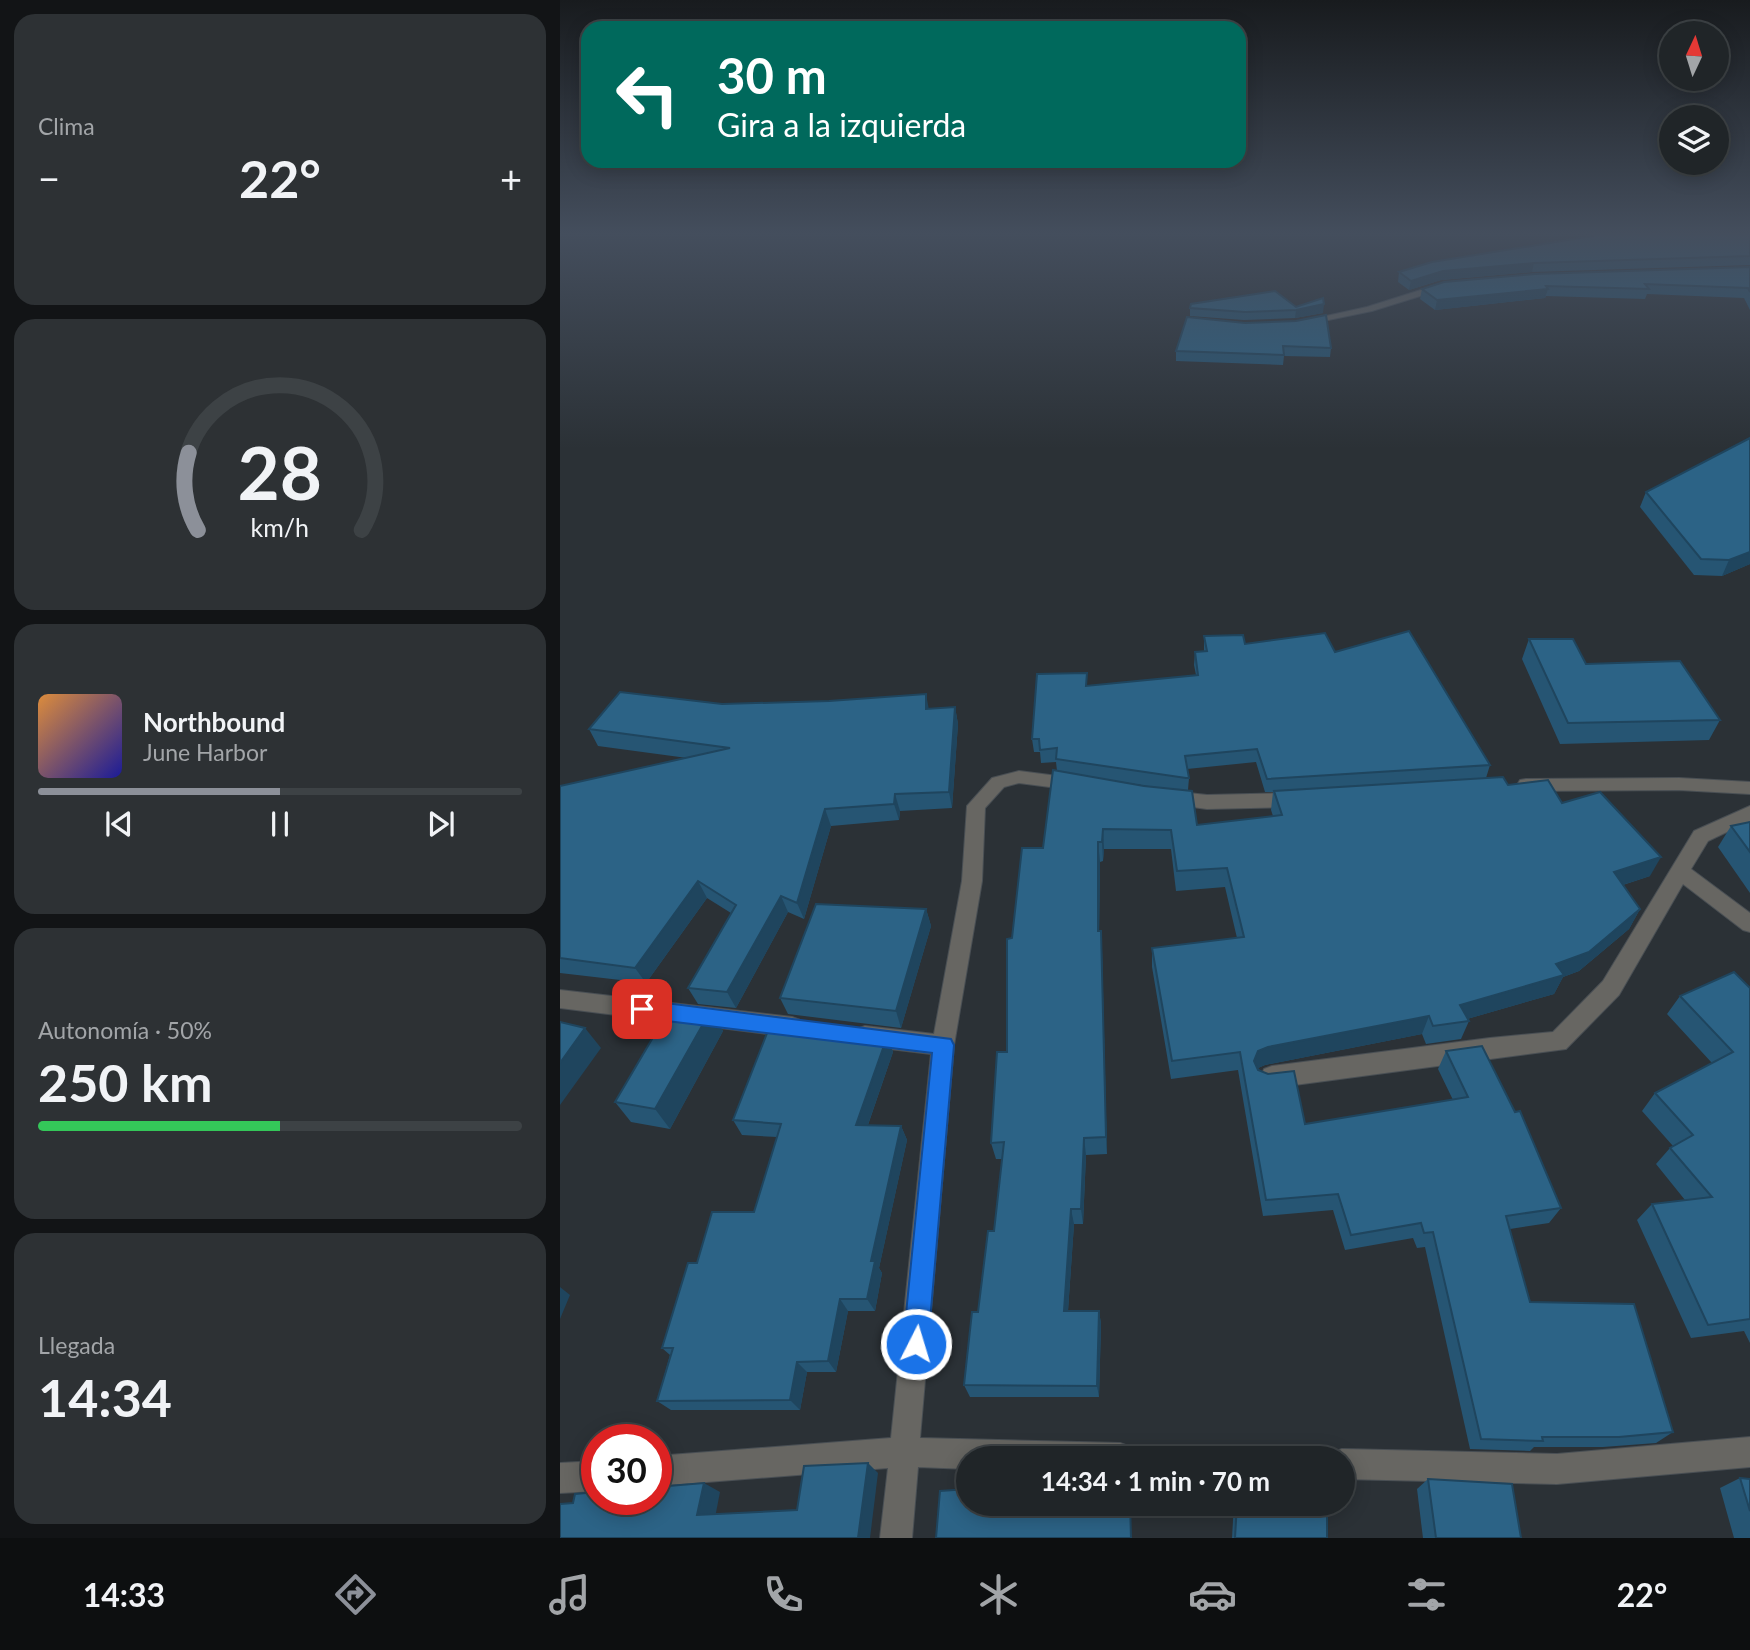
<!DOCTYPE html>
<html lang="es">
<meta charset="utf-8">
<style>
:root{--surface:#202528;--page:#2d3134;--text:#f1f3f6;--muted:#a2a5a8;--line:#3d4245;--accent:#8c9099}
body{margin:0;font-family:Lato,sans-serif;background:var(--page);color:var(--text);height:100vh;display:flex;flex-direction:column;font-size:26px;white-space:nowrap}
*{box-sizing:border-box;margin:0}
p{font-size:23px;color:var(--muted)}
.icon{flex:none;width:38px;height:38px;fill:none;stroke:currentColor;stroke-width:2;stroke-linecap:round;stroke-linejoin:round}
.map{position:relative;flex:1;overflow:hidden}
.details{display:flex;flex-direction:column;gap:14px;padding:14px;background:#121416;width:560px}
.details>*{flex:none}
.guide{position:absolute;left:21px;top:21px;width:665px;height:147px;border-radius:21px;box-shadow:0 4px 18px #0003,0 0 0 2px var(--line);background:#00695c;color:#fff;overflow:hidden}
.needle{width:46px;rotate:4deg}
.fabs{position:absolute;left:1099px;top:21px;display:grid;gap:14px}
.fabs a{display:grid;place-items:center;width:70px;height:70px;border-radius:50%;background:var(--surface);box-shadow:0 4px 18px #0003,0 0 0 2px var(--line);font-size:35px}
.speed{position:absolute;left:21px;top:1424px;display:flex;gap:14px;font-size:35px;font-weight:700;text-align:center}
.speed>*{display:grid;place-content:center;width:91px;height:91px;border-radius:50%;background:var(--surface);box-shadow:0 4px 18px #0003,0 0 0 2px var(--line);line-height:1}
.speed .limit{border:10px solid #d22;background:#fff;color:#111}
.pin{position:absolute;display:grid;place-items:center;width:60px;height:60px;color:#fff;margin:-30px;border-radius:14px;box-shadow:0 4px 10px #0006}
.me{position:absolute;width:77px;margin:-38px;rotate:5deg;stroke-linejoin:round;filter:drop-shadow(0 0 5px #0008)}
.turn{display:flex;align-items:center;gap:24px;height:147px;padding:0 21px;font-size:32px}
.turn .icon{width:91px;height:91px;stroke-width:2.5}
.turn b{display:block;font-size:49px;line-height:60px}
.big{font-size:52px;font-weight:700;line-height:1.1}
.details .tile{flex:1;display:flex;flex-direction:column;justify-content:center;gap:10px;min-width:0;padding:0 24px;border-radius:21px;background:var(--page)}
.details .dial{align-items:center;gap:0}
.dial svg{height:182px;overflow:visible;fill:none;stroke:var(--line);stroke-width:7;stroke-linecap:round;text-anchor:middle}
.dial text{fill:var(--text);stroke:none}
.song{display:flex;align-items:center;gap:21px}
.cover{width:84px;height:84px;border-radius:10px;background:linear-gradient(135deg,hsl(30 70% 55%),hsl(240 70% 35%))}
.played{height:7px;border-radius:4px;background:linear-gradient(90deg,var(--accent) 50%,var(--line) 50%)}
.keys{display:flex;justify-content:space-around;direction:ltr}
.heat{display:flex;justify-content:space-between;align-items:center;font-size:38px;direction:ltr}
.charge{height:10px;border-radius:5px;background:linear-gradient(90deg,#34c759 50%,var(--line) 0)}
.trip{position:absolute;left:396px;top:1446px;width:399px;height:70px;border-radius:35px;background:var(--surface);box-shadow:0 4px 18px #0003,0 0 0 2px var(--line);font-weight:700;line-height:70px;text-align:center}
.tabs{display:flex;height:112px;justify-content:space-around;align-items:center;background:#0d0f10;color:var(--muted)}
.tabs .icon{width:49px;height:49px}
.tabs .on{color:var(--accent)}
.tabs b{font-size:32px;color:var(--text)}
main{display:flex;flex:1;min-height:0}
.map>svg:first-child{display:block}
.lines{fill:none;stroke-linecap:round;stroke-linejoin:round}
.minor-casing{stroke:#494f54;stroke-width:2}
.minor{fill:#676662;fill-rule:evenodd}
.wall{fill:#265573;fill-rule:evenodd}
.shaded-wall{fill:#1f455e}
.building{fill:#2c6386;stroke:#1f455e;stroke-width:2}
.route{fill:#1a73e8;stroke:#114b97;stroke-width:2}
</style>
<main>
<section class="details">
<div class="tile"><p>Clima</p>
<div class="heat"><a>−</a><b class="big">22°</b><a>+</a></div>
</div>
<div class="tile dial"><svg viewBox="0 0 100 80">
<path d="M14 69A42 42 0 1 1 86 69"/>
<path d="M14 69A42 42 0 0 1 10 35" stroke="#8c9099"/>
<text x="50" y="56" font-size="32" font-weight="700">28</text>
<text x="50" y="72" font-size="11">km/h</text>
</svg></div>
<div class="tile">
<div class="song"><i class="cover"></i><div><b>Northbound</b><p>June Harbor</p></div></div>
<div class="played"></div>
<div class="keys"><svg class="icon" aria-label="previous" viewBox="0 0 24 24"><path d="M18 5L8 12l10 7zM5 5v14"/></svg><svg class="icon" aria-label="pause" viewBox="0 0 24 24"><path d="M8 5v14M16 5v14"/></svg><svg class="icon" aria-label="next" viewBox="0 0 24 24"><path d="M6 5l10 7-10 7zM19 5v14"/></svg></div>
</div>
<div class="tile"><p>Autonomía · 50%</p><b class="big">250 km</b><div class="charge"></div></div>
<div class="tile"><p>Llegada</p><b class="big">14:34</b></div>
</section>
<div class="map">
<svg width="1190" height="1538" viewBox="0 0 1190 1538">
<rect width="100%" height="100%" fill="#2b3136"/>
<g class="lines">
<defs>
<g id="minor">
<polygon points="883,283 886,284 886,288 812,311 744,325 739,322 807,307"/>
<polygon points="459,771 513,778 519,779 522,784 519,789 513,790 459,783 444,787 425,808 422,881 394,1045 360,1438 560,1443 571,1447 575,1458 408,1458 408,1469 358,1467 352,1538 320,1538 328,1468 96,1486 96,1456 331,1438 371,1054 305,1046 297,1043 294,1036 297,1029 305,1026 374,1034 402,881 407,806 432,778"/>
<polygon points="1119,778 1190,782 1190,794 1119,790 966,791 960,790 957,785 960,780 966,779"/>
<polygon points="610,791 647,795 736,793 742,795 745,800 742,805 736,807 647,809 604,803 601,798 604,793"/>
<polygon points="1190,806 1190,821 1148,841 1131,869 1190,913 1190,932 1183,930 1123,884 1059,995 1006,1049 712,1088 704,1085 701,1077 704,1069 712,1066 930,1038 993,1032 1043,981 1134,831"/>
<polygon points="0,990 232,1017 240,1020 243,1027 240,1034 232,1037 0,1008"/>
<polygon points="1190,1437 1190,1467 997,1484 782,1479 782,1458 770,1458 771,1453 782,1449 997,1454"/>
<polygon points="37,1461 37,1491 0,1493 0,1463"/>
</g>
</defs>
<!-- minor casing -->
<use href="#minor" class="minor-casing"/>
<!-- minor -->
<use href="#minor" class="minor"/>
</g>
<!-- wall -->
<g class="wall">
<polygon points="1029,234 1190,234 1190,265 972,272 881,280 849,290 838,282 839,272 1030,237"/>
<polygon points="1190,267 1190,310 1184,298 1087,294 1085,299 986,296 985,298 875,310 860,299 862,289"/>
<polygon points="736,307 763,313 735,318 684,320 630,316 630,308"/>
<polygon points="627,317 771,348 770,357 724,356 723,365 616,361 616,351"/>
<polygon points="1086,492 1190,564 1162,576 1134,575 1080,507"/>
<path d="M644 636 685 644 775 652 930 765 926 778 1002 803 1090 876 1063 885 1080 909 1069 929 1019 971 1003 977 994 994 907 1019 909 1021 901 1039 866 1044 862 1034 705 1065 698 1068 745 1124 893 1100 878 1069 886 1051 1001 1208 989 1223 950 1229 970 1302 1113 1432 1096 1443 1043 1447H974L970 1451 910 1449 865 1247 857 1248 853 1238 785 1250 773 1210 703 1216 678 1070 611 1079 592 967V948L677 938 665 887 616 891 611 849H544L543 861 540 862 539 931 542 950 547 1154 526 1155 523 1224H514L508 1311H539L541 1324 539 1397H410L404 1385 434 1231 442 1159H436L431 1143 447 1052 452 938 483 848 497 771 496 762 481 763 480 752H474L472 739 527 673V686L636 675 634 665 635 652H644ZM696 762 705 792H713L711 810 713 816 637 825 628 790 629 778 627 769ZM557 781 600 788 584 786Z"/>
<polygon points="969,639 1026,664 1160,720 1149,740 1000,744 962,659"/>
<polygon points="162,704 369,709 395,707 398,724 392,808 340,811 339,820 271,826 244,919 228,912 176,1008 138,1004 128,988 171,913 147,898 86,983 0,973 0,786 127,758 38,746 29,729"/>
<polygon points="1190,822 1190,893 1158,847 1171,826"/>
<polygon points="366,909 371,926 341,1028 228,1014 220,998"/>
<polygon points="1190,988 1190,1343 1184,1331 1131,1338 1077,1220 1092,1204 1125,1200 1096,1164 1110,1148 1113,1146 1082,1111 1095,1093 1152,1063 1107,1014 1120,996"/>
<polygon points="151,1010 163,1031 110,1129 71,1122 55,1102"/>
<polygon points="327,1037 333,1052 308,1125 341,1126 347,1140 319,1268 322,1273 315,1311 288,1311 276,1372 247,1372 240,1410 111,1410 97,1401 110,1355 102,1348 137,1263 194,1212 217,1137 182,1135 173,1120"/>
<polygon points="1180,1478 1190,1479 1190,1538 1174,1538 1160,1488"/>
<polygon points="868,1479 961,1538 863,1538 857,1489"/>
<polygon points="674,1503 743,1503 767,1538 672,1538"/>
</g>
<!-- shaded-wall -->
<g class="shaded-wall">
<polygon points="974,263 972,272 881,280 849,290 851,281 883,271"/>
<polygon points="988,289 985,298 875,310 877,300"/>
<polygon points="764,304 763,313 735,318 736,310"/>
<polygon points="1190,552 1190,564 1162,576 1169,560"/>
<polygon points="366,694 369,710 366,709"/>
<polygon points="395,707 398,724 392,808 389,792"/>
<polygon points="335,794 340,811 339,820 334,804"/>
<polygon points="265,809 271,826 244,919 237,903"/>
<polygon points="543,829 544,849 543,861 542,842"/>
<polygon points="538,842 540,862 539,950 538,931"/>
<polygon points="1101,857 1090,876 1044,891 1054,872"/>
<polygon points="138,881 147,898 86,983 75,968"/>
<polygon points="221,896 228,912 176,1008 167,992"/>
<polygon points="366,909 371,926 341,1028 336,1011"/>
<polygon points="1080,909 1069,929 1019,971 1003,977 994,994 893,1023 900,1005 996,964"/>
<polygon points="541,931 542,950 547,1154 546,1137"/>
<polygon points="151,1010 163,1031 110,1129 95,1109"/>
<polygon points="869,1016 862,1034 705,1065 696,1069 694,1061 698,1051 708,1047"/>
<polygon points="25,1028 41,1048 0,1105 0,1063"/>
<polygon points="327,1037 333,1052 303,1139 296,1125"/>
<polygon points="341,1126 347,1140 319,1268 322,1273 315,1311 307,1299 311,1261"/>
<polygon points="524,1138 526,1155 523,1224 521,1209"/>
<polygon points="511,1209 514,1224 507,1325 504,1311"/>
<polygon points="0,1287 10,1295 0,1319"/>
<polygon points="280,1299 288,1311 276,1372 268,1361"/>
<polygon points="539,1311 541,1324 539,1397 537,1386"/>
<polygon points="237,1362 247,1372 240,1410 230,1400"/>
<polygon points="308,1463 318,1473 310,1538 298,1538"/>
<polygon points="144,1483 160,1492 154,1523 137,1515"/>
</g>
<!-- building -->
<g class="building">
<polygon points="1033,234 1190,234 1190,256 974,263 883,271 851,281 839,272 872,262 1033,236"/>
<polygon points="1190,267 1190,292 1188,288 1085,284 1089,289 986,286 988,289 877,300 862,289 884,282 975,274"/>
<polygon points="715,291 736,307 763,298 764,304 736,310 685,312 630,308 631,304"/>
<polygon points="766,315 771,348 723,346 724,355 616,351 627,317 685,323 736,321"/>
<polygon points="1190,438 1190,552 1169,560 1141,559 1086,492"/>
<polygon points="849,631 930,765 707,779 697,749 625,756 629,778 626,778 496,759 497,748 480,750 479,739 472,739 477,674 527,673 526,686 638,675 635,652 647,651 644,636 683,635 685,644 765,633 775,652"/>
<polygon points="969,639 1013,639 1026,664 1120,661 1160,720 1008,723"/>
<polygon points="60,692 162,704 269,701 366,694 366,709 395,707 389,792 335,794 334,804 265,809 237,903 221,896 167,992 128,988 176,905 138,881 75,968 0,958 0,786 170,748 29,729"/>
<polygon points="493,770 584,786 632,791 637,825 722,815 714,791 943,777 948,785 988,780 1002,803 1040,792 1101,857 1054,872 1080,909 1029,952 996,964 1004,975 900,1005 909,1021 873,1026 869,1016 708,1047 698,1051 694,1061 698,1070 708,1074 734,1071 745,1124 908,1097 886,1051 922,1046 955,1112 960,1111 1001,1208 946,1216 970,1302 1074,1304 1113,1432 1059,1437 982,1437 983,1441 921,1439 873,1232 864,1233 861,1223 791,1235 778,1194 706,1200 680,1052 612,1061 592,948 684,937 667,868 617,871 611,830 543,829 542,842 538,842 538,931 541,931 546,1137 524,1138 521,1209 511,1209 504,1311 539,1311 537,1386 404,1385 412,1312 418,1312 428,1231 434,1231 444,1142 431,1143 437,1052 447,1052 447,939 452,938 462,848 483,848"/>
<polygon points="1190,822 1190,852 1171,826"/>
<polygon points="256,904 366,909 336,1011 220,998"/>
<polygon points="1174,972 1190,988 1190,1319 1148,1325 1092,1204 1152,1197 1110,1148 1133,1135 1095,1093 1173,1052 1120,996"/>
<polygon points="112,1005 151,1010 95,1109 55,1102"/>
<polygon points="0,1022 25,1028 0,1063"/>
<polygon points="211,1023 327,1037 296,1125 341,1126 311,1261 315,1261 307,1299 280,1299 268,1361 237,1362 230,1400 97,1401 113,1348 102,1348 128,1263 137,1263 152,1212 194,1212 221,1124 173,1120"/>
<polygon points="308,1463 298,1538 0,1538 0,1504 13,1503 15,1494 37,1492 37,1500 96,1500 96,1487 144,1483 137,1515 237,1510 244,1466"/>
<polygon points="1180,1478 1190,1479 1190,1511"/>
<polygon points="868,1479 952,1484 961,1538 876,1538"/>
<polygon points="408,1489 408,1503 570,1503 571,1538 376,1538 380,1491"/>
<polygon points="677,1503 743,1503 767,1507 767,1538 675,1538"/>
</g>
<!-- sky -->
<linearGradient id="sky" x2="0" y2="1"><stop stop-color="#181b1e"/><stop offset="0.52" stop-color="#444e5d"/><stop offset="1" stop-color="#444e5d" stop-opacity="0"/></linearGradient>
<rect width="1190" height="449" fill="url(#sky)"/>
<!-- route -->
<polygon class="route" points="82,1000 391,1039 394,1045 368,1344 365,1353 356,1356 347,1353 343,1344 372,1053 82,1018 75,1015 72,1009 75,1003"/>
</svg>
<div class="fabs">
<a><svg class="needle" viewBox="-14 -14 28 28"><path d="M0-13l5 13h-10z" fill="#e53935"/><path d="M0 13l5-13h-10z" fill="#a2a5a8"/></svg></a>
<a><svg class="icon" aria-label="layers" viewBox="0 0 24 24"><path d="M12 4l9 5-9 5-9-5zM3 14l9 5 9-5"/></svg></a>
</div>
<div class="speed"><div class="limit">30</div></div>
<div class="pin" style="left:82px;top:1009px;background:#d93025"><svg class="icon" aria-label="arrive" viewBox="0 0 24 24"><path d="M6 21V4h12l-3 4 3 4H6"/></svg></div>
<svg class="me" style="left:356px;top:1344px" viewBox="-20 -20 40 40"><circle r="17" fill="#1a73e8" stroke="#fff" stroke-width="3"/><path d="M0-11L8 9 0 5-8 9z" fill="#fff"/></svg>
<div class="trip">14:34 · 1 min · 70 m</div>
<div class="guide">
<div class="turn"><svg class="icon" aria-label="left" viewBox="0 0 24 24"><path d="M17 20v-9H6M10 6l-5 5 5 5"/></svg><div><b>30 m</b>Gira a la izquierda</div></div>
</div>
</div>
</main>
<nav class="tabs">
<b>14:33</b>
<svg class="icon on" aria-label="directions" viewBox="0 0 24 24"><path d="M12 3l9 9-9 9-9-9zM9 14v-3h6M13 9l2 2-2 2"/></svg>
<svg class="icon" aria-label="music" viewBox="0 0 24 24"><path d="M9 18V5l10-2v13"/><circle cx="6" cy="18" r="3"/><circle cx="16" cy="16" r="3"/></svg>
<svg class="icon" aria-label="phone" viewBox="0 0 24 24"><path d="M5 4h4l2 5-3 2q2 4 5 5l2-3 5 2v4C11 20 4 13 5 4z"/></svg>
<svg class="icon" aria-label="climate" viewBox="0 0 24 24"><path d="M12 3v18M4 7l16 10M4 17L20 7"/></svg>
<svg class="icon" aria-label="car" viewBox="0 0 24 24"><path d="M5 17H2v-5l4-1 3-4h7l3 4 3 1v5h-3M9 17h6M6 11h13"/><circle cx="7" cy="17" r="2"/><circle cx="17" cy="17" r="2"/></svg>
<svg class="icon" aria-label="filters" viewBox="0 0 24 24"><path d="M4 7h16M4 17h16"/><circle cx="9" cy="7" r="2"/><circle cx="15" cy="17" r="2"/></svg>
<b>22°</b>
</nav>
